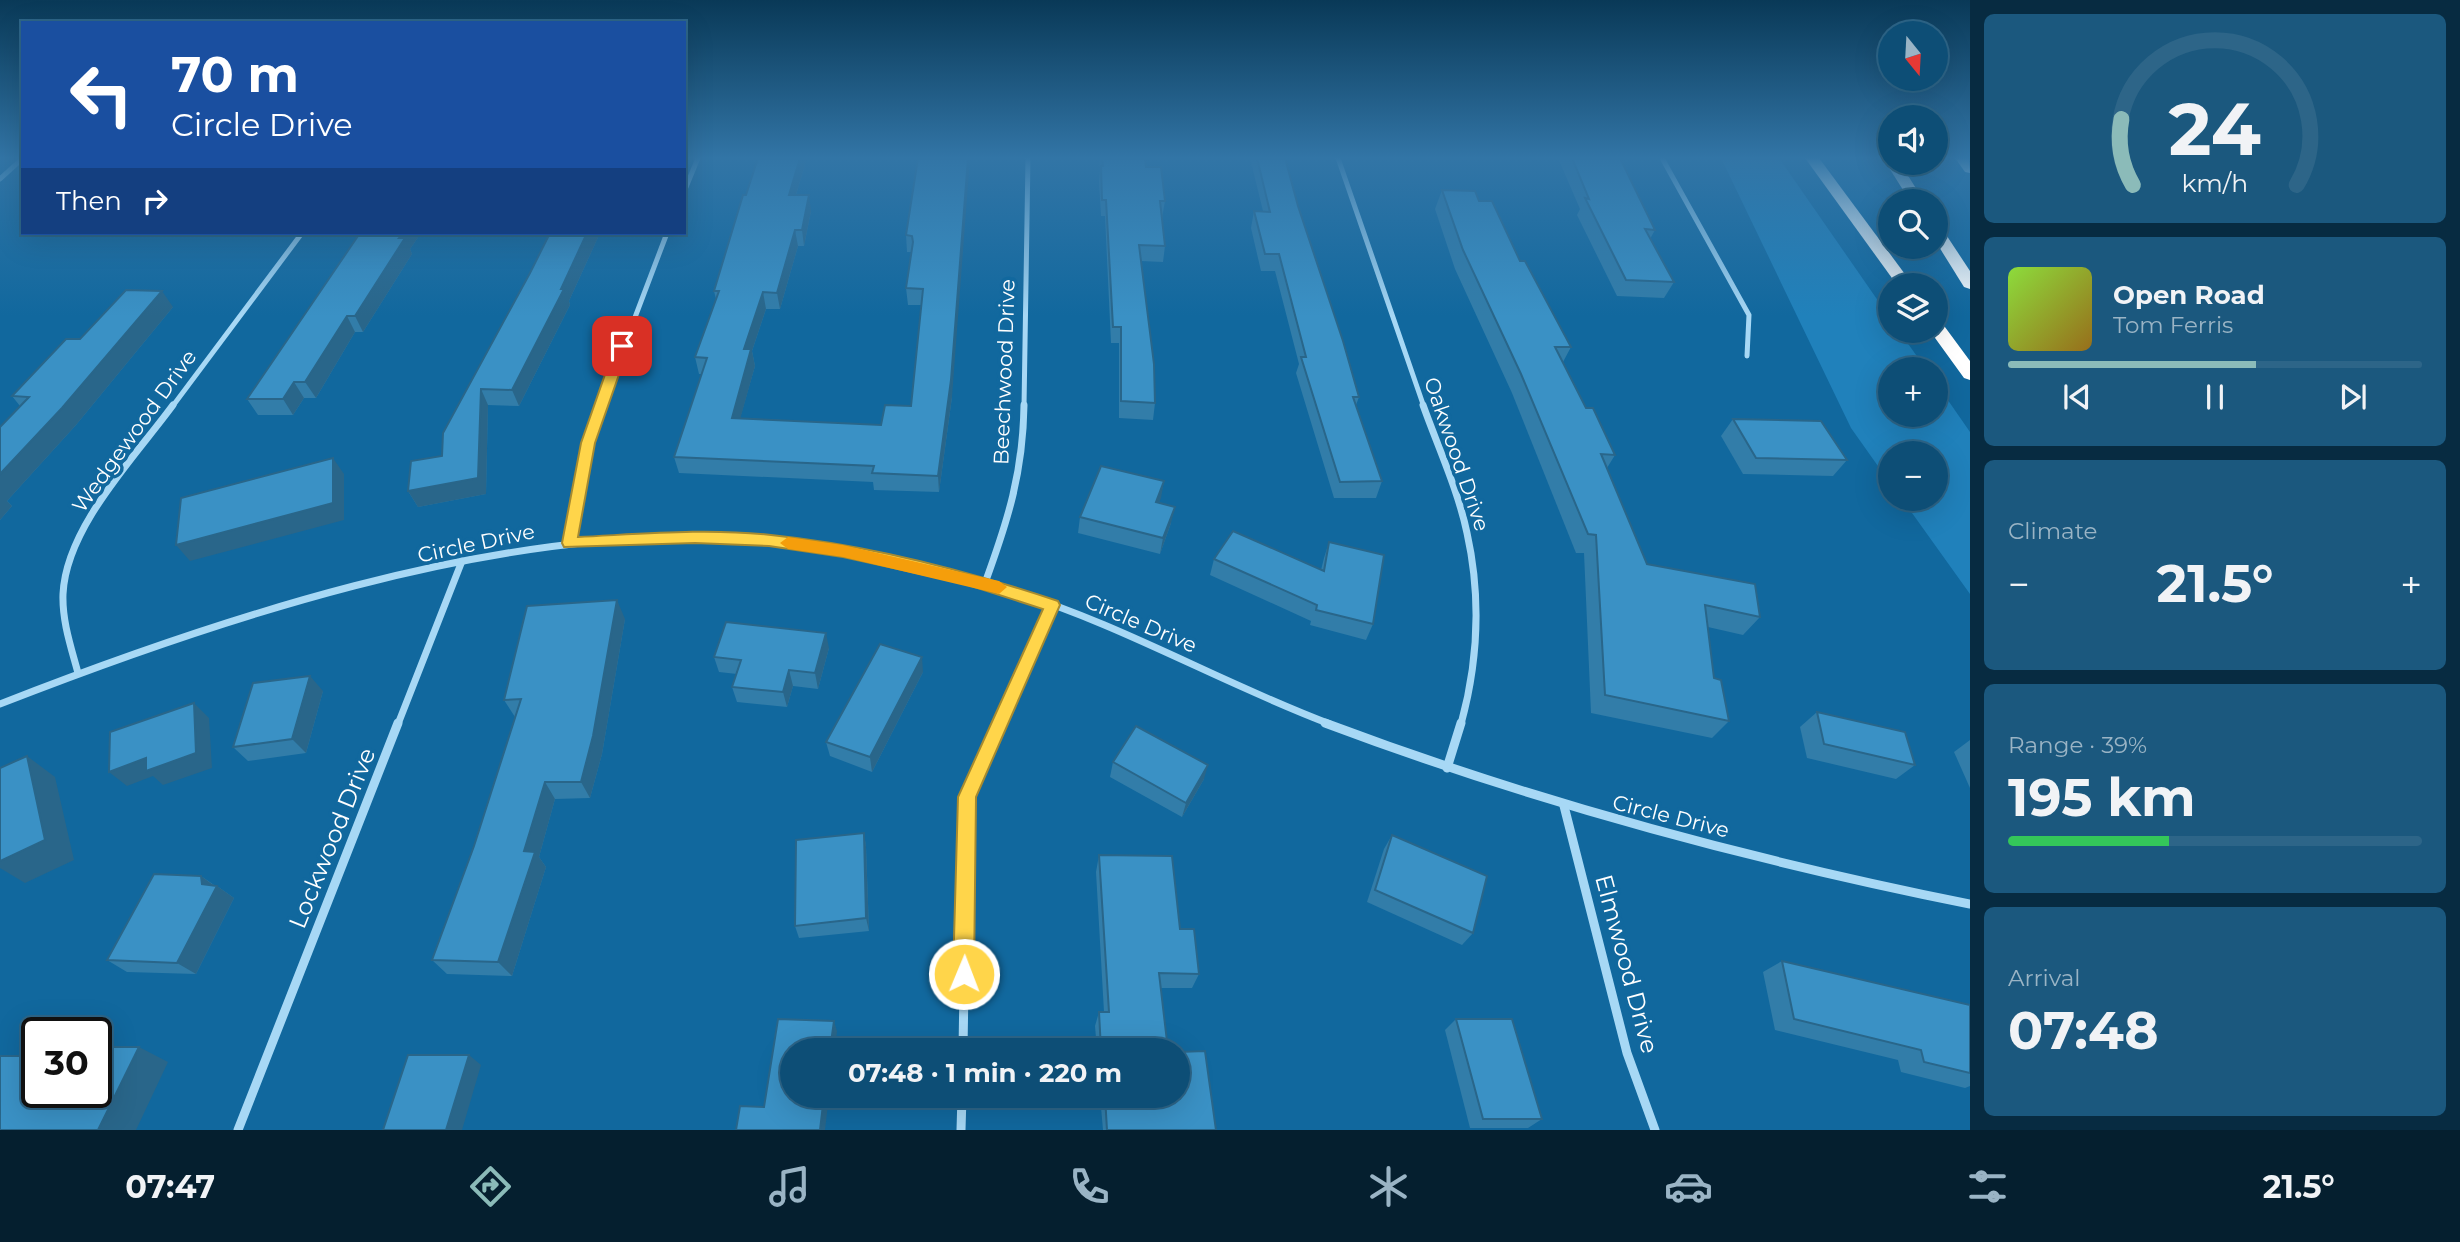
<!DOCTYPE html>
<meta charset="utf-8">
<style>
:root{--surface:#0d4e76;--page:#1b587e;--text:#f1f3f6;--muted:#9ab4c5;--line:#2d6588;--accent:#8bbbb9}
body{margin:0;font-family:Montserrat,sans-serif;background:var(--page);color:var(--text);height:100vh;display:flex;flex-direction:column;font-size:26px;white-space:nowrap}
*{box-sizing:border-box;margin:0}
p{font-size:23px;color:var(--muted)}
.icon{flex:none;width:38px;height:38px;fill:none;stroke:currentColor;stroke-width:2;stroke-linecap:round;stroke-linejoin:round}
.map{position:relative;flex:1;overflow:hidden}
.sheet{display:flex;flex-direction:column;gap:14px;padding:14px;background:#072b41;width:490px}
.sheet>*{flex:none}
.guide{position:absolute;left:21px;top:21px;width:665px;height:214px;border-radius:0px;box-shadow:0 7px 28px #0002,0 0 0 2px var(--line);background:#1a4fa0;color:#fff;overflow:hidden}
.needle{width:46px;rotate:162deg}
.buttons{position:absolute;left:1878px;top:21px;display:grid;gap:14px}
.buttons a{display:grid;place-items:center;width:70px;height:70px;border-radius:50%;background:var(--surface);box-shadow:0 7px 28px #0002,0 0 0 2px var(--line);font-size:35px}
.speed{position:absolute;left:21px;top:1017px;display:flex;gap:14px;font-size:35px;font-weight:700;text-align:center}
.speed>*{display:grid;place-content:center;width:91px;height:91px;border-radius:50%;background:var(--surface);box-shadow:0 7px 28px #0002,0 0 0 2px var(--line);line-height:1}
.speed .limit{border:4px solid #111;border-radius:10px;background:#fff;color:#111}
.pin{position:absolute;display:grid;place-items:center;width:60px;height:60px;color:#fff;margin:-30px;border-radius:14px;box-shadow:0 4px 10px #0006}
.me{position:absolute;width:77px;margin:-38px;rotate:1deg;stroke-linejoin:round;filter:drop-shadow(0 0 5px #0008)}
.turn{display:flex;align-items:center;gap:24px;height:147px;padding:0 35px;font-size:32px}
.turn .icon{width:91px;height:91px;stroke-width:2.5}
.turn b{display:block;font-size:49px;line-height:60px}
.then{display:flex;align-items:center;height:66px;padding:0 35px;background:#0003;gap:14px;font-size:26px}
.big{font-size:52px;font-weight:700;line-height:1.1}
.sheet .tile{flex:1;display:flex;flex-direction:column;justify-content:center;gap:10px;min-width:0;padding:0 24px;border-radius:10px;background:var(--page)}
.sheet .dial{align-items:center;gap:0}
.dial svg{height:182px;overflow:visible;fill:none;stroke:var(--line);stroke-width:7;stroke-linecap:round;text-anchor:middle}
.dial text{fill:var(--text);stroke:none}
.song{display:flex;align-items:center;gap:21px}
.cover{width:84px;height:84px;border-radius:10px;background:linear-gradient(135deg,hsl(90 70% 55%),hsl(40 70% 35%))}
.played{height:7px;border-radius:4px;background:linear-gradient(90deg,var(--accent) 60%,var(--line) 60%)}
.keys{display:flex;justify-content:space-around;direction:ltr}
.heat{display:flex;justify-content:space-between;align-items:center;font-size:38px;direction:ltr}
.charge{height:10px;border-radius:5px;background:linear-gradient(90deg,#34c759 39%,var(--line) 0)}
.trip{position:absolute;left:780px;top:1038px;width:410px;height:70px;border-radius:35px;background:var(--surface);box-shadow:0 7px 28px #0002,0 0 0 2px var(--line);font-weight:700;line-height:70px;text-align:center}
.menu{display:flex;height:112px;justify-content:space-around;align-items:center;background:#051f2f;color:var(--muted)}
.menu .icon{width:49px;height:49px}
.menu .current{color:var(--accent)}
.menu b{font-size:32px;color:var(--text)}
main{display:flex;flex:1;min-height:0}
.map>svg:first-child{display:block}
.green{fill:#2081bb}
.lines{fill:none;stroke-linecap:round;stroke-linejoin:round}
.street-far2{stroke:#a7d8f5;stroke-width:5}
.street-far1{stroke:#a7d8f5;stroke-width:7}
.street{stroke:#a7d8f5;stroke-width:9}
.highway{fill:#fff;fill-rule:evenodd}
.wall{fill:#327da9}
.shaded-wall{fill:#29668a}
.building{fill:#3a91c5;stroke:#29668a;stroke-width:2}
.route{fill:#ffd54a;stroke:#a68a30;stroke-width:2}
.slow{fill:#f59e0b}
.labels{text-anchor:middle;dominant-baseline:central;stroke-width:7;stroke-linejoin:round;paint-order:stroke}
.street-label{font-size:21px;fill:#fff;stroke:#11689e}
.near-street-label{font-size:24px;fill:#fff;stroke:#11689e}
</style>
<main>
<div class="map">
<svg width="1970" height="1130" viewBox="0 0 1970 1130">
<rect width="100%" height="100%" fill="#11689e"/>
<!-- green -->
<polygon class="green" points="1721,158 1779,158 1890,318 1890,331 1899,331 1926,369 1890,369 1890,415 1936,415 1936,383 1970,432 1970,594 1902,499 1936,499 1936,453 1890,453 1890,483 1851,428"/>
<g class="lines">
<!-- street-far2 -->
<g class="street-far2">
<polyline points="1338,158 1424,407"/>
<polyline points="1662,158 1749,315 1747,356"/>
<polyline points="0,179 23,158"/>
<polyline points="684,192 698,158"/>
<polyline points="172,407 302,233"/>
<polyline points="601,407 667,233"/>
<polyline points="1024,407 1028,158"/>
</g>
<!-- street-far1 -->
<g class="street-far1">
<path d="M1423 405C1438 447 1458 490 1467 533 1481 596 1478 662 1461 724"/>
<polyline points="569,543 588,443 601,405"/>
<path d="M985 583C1008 520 1023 473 1024 405"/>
<path d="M78 673C71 647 62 621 63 594 66 527 135 457 173 405"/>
<path d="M0 704C215 620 490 528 722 538 820 542 915 562 1009 590 1121 624 1221 683 1330 724"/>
<polyline points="398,724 462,561"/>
<polyline points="999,724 1052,605"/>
</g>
<!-- street -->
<g class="street">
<path d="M1325 723C1535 802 1750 860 1970 904"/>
<polyline points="1447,768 1461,723"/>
<polyline points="1564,806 1627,1053 1655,1130"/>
<polyline points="963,1050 967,797 1000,723"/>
<polyline points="238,1130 398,723"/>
<polyline points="961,1130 962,1096"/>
</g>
<!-- highway -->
<g class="highway">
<polygon points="1805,158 1819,158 1913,285 1897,285"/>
<polygon points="1955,158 1969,158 1970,173 1965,172"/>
<polygon points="1890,159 1890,163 1900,163 1924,201 1910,201 1886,163"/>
<polygon points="1936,225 1941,227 1970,271 1970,289 1964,287 1936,242"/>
<polygon points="1936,322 1942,323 1970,361 1970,380 1964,378 1930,331 1936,331"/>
</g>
</g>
<!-- wall -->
<g class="wall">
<polygon points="807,158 796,195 811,211 804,246 798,246 780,309 766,309 752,351 755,366 740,418 881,425 911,406 921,305 908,305 906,288 911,252 907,252 906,235 917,167 952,397 939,492 874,490 873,482 679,473 674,457 702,374 699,374 695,357 716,299 714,291 746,195"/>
<polygon points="1099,158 1145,158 1146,167 1165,201 1162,218 1165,246 1163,262 1141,261 1155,403 1153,420 1119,418 1119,343 1111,343 1105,216 1101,216 1099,182 1100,169"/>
<polygon points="1250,158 1285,158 1298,206 1359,397 1356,405 1382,481 1376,498 1334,498 1296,373 1299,364 1275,271 1261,271 1251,228 1254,211 1263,211"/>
<polygon points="1558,158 1620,158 1655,230 1650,239 1674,282 1664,298 1617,296 1577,215 1580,209"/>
<polygon points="1442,190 1479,201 1520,261 1571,347 1563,362 1586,408 1615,455 1607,468 1647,564 1760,617 1743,635 1708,627 1714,678 1729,721 1712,738 1591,713 1584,553 1576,553 1512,393 1455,269 1435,209"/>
<polygon points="360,233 421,233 410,249 412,254 363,332 355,332 316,398 304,398 293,415 258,415 247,399"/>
<polygon points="550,233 600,233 569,301 570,305 519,406 488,405 486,494 418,507 408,491 442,456"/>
<polygon points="173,307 76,425 7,501 12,506 0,520 0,427 20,406 12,396 80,339"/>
<polygon points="1733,419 1847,460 1833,476 1743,474 1721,436"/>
<polygon points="1164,481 1159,503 1171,523 1160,554 1078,533 1080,517"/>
<polygon points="1329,542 1373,624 1366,640 1310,625 1311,621 1210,575 1214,559 1321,570 1324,558"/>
<polygon points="625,619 602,754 590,798 555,799 539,857 546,867 512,976 447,974 432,960 474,846 515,717 504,700"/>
<polygon points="829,648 818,689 793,686 787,707 737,702 732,687 737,674 719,672 714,657"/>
<polygon points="923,672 872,772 830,756 826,742"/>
<polygon points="323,691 306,753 248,761 233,747"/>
<polygon points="1817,712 1915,765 1896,779 1807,758 1800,727"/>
<polygon points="1970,740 1970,788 1954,752"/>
<polygon points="1113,762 1204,779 1182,817 1110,777"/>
<polygon points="864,833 866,847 869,931 799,938 795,926"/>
<polygon points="1392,835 1473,933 1462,945 1367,902 1384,849"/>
<polygon points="1099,855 1180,929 1199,974 1192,988 1160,988 1168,1050 1097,1050 1095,1026 1099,1012 1104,1012 1096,872"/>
<polygon points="201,876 214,885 217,886 234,898 196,974 127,972 107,960"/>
<polygon points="1782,961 1970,1005 1970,1086 1965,1088 1901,1072 1898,1060 1775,1030 1763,972"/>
<polygon points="1456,1019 1542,1119 1528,1128 1470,1128 1445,1030"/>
<polygon points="1100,1096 1178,1096 1216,1130 1103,1130"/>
</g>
<!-- shaded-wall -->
<g class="shaded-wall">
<polygon points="800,158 807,158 791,211 789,195"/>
<polygon points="968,158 970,158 952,397 939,492 938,476"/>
<polygon points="809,195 811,211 804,246 802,230"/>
<polygon points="795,230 798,246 780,309 777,293"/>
<polygon points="403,233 421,233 410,249 412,254 363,332 355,316"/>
<polygon points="587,233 600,233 569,301 570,305 519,406 512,390"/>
<polygon points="162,291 173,307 76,425 7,501 12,506 0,520 0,474"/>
<polygon points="763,292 766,309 752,351 755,366 736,434 732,418 744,349"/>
<polygon points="347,316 355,332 316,398 305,382"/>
<polygon points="294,382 304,398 293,415 283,399"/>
<polygon points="481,389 488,405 486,494 418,507 408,491 478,478"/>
<polygon points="333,458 344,474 344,520 190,561 176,545"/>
<polygon points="1164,481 1161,498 1153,518 1156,502"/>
<polygon points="1175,507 1171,523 1160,554 1163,538"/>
<polygon points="617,600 625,619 602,754 590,798 581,782"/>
<polygon points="826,633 829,648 818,689 815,673"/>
<polygon points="922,657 923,672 872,772 870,757"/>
<polygon points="789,670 793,686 787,707 783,692"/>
<polygon points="310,676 323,691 306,753 292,739"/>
<polygon points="194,703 209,718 212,768 163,785 153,776 127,786 109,772"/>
<polygon points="27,756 55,777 74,860 25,883 0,868 0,861"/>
<polygon points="1208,765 1204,779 1182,817 1186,803"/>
<polygon points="545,782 555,799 539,857 546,867 512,976 498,962 524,851"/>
<polygon points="864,833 866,847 869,931 866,918"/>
<polygon points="201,876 216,887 217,886 234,898 196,974 177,963 202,884"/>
<polygon points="834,1021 837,1031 835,1050 830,1050"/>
<polygon points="139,1047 168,1062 136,1130 98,1130"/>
<polygon points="469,1055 481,1065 462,1130 446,1130"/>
<polygon points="824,1096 829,1096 825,1130 820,1130"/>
</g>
<!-- building -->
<g class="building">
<polygon points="758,158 800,158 789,195 809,195 802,230 795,230 777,293 763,292 744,349 751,349 732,418 881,425 885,405 911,406 923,289 906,288 913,242 912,236 906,235 918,158 968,158 951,380 938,476 872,473 874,466 674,457 707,358 695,357 719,291 714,291 743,195 746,195"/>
<polygon points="1102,158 1145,158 1146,167 1161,167 1165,201 1160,201 1165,246 1139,245 1154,364 1155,403 1121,401 1121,327 1113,327 1106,200 1102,200 1101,166 1103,166"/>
<polygon points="1257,158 1285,158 1298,206 1343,341 1359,397 1353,397 1382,481 1340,482 1301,357 1306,357 1279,254 1265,254 1254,211 1270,212"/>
<polygon points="1572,158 1620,158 1655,230 1645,229 1674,282 1626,280 1585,198 1589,199"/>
<polygon points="1442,190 1475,191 1479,201 1492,201 1520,261 1525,261 1571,347 1555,347 1586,408 1593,408 1615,455 1601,454 1647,564 1755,584 1760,617 1705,605 1714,678 1721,680 1729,721 1605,695 1596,535 1588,534 1521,374 1463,250"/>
<polygon points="360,233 403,233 399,238 405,238 355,316 347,316 305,382 294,382 283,399 247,399"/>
<polygon points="550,233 587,233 561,289 564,289 512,390 481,389 478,478 408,491 411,461 442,456 443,433 530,273"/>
<polygon points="126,290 162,291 62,408 0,474 0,427 29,397 12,396 66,339 80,339"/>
<polygon points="1733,419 1821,421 1847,460 1756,458"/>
<polygon points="333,458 333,503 176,545 181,498"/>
<polygon points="1101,466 1164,481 1156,502 1175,507 1163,538 1080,517"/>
<polygon points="1233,531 1324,571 1329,542 1384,555 1373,624 1316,610 1317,605 1214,559"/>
<polygon points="617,600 593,736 581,782 545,782 524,851 535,852 498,962 432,960 474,846 521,699 504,700 527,606"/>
<polygon points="726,622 826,633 815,673 789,670 783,692 732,687 741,660 714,657"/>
<polygon points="880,644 922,657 870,757 826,742"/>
<polygon points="310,676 292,739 233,747 253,683"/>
<polygon points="194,703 196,753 146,771 146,758 109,772 110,732"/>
<polygon points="1817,712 1905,732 1915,765 1824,744"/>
<polygon points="1136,726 1208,765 1186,803 1113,762"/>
<polygon points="27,756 45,840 0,861 0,768"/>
<polygon points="864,833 866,918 795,926 796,840"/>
<polygon points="1392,835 1487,876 1473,933 1375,890"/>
<polygon points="1099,855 1172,856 1180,929 1194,929 1199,974 1159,973 1168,1050 1101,1050 1099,1012 1109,1012"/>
<polygon points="154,874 201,876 202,884 217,886 177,963 107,960"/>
<polygon points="1782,961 1970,1005 1970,1073 1924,1062 1921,1050 1794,1019"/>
<polygon points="778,1019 834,1021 830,1050 793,1050 793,1096 824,1096 820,1130 736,1130 740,1106 764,1107"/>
<polygon points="1456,1019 1512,1019 1542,1119 1483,1119"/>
<polygon points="96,1047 139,1047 98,1130 0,1130 0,1056 37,1056 37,1092 96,1092"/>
<polygon points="1205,1051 1216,1130 1107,1130 1105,1096 1178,1096 1178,1052"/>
<polygon points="408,1055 469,1055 446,1130 383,1130"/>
</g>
<!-- sky -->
<linearGradient id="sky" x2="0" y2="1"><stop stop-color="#093957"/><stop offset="0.5" stop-color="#3275a6"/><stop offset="1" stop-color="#3275a6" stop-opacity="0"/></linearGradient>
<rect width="1970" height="316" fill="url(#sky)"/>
<!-- route -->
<path class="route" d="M622 342 629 346 595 443 578 537C642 534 707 528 771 535 869 545 965 570 1058 601L1060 605 976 797 974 974 971 982 964 985 956 982 953 974 958 797 1043 609 962 583 843 557 769 546 695 543 564 547 562 543 581 443 615 346Z"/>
<!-- slow -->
<polygon class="slow" points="788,537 843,545 999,581 1007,587 999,594 843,557 788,549 780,543"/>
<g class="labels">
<!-- street labels -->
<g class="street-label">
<text transform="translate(1004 372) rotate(-88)">Beechwood Drive</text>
<text transform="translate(134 431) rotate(-54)">Wedgewood Drive</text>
<text transform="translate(1457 454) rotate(71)">Oakwood Drive</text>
<text transform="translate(476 543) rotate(-12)">Circle Drive</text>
<text transform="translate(1141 623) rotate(23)">Circle Drive</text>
<text transform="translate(1671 816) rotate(14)">Circle Drive</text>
</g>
<!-- near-street labels -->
<g class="near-street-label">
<text transform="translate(332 838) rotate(-68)">Lockwood Drive</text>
<text transform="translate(1627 964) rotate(75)">Elmwood Drive</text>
</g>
</g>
</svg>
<div class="buttons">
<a><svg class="needle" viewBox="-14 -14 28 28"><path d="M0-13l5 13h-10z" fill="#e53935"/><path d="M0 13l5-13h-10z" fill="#9ab4c5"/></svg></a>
<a><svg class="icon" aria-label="sound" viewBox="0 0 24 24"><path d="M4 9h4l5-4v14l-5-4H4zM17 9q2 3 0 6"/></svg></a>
<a><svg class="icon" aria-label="search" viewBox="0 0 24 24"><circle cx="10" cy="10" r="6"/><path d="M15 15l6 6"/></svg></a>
<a><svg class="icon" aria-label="layers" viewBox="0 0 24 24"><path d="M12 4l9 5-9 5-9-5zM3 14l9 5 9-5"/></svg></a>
<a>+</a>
<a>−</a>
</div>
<div class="speed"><div class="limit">30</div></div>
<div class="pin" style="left:622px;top:346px;background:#d93025"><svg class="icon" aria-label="arrive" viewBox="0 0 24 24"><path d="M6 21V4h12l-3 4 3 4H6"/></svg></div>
<svg class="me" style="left:964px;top:974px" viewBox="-20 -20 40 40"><circle r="17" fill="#ffd54a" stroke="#fff" stroke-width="3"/><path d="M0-11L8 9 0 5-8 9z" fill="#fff"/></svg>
<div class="trip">07:48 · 1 min · 220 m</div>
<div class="guide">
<div class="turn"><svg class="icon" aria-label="left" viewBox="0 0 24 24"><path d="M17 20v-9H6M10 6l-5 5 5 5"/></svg><div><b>70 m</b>Circle Drive</div></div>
<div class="then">Then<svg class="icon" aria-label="right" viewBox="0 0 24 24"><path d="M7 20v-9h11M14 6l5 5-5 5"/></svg></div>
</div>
</div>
<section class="sheet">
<div class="tile dial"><svg viewBox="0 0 100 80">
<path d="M14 69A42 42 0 1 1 86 69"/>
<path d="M14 69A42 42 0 0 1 9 40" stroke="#8bbbb9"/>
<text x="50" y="56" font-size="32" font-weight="700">24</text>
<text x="50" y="72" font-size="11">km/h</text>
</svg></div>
<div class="tile">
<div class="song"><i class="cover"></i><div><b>Open Road</b><p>Tom Ferris</p></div></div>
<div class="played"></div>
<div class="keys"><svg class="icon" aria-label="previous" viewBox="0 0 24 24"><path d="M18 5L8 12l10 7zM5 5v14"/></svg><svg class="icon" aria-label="pause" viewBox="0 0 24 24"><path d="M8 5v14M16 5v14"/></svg><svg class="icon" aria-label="next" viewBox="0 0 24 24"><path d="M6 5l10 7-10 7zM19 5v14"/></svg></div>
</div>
<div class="tile"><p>Climate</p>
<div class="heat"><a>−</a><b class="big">21.5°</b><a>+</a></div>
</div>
<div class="tile"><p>Range · 39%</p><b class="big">195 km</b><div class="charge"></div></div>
<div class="tile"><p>Arrival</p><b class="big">07:48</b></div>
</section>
</main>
<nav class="menu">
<b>07:47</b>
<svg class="icon current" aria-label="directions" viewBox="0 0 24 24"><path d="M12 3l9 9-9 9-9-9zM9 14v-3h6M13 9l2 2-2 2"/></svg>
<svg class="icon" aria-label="music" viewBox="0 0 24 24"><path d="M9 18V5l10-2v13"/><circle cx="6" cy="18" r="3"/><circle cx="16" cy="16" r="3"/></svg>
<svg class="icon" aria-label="phone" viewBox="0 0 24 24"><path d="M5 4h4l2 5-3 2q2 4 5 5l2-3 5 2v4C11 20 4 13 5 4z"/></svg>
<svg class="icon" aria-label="climate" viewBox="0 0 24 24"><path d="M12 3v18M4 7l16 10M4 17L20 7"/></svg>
<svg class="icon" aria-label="car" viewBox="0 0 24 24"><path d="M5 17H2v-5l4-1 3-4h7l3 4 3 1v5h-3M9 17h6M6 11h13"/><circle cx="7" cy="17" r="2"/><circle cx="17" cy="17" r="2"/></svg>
<svg class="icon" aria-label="filters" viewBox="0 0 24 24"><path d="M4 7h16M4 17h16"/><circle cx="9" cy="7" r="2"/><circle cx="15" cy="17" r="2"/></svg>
<b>21.5°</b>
</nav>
